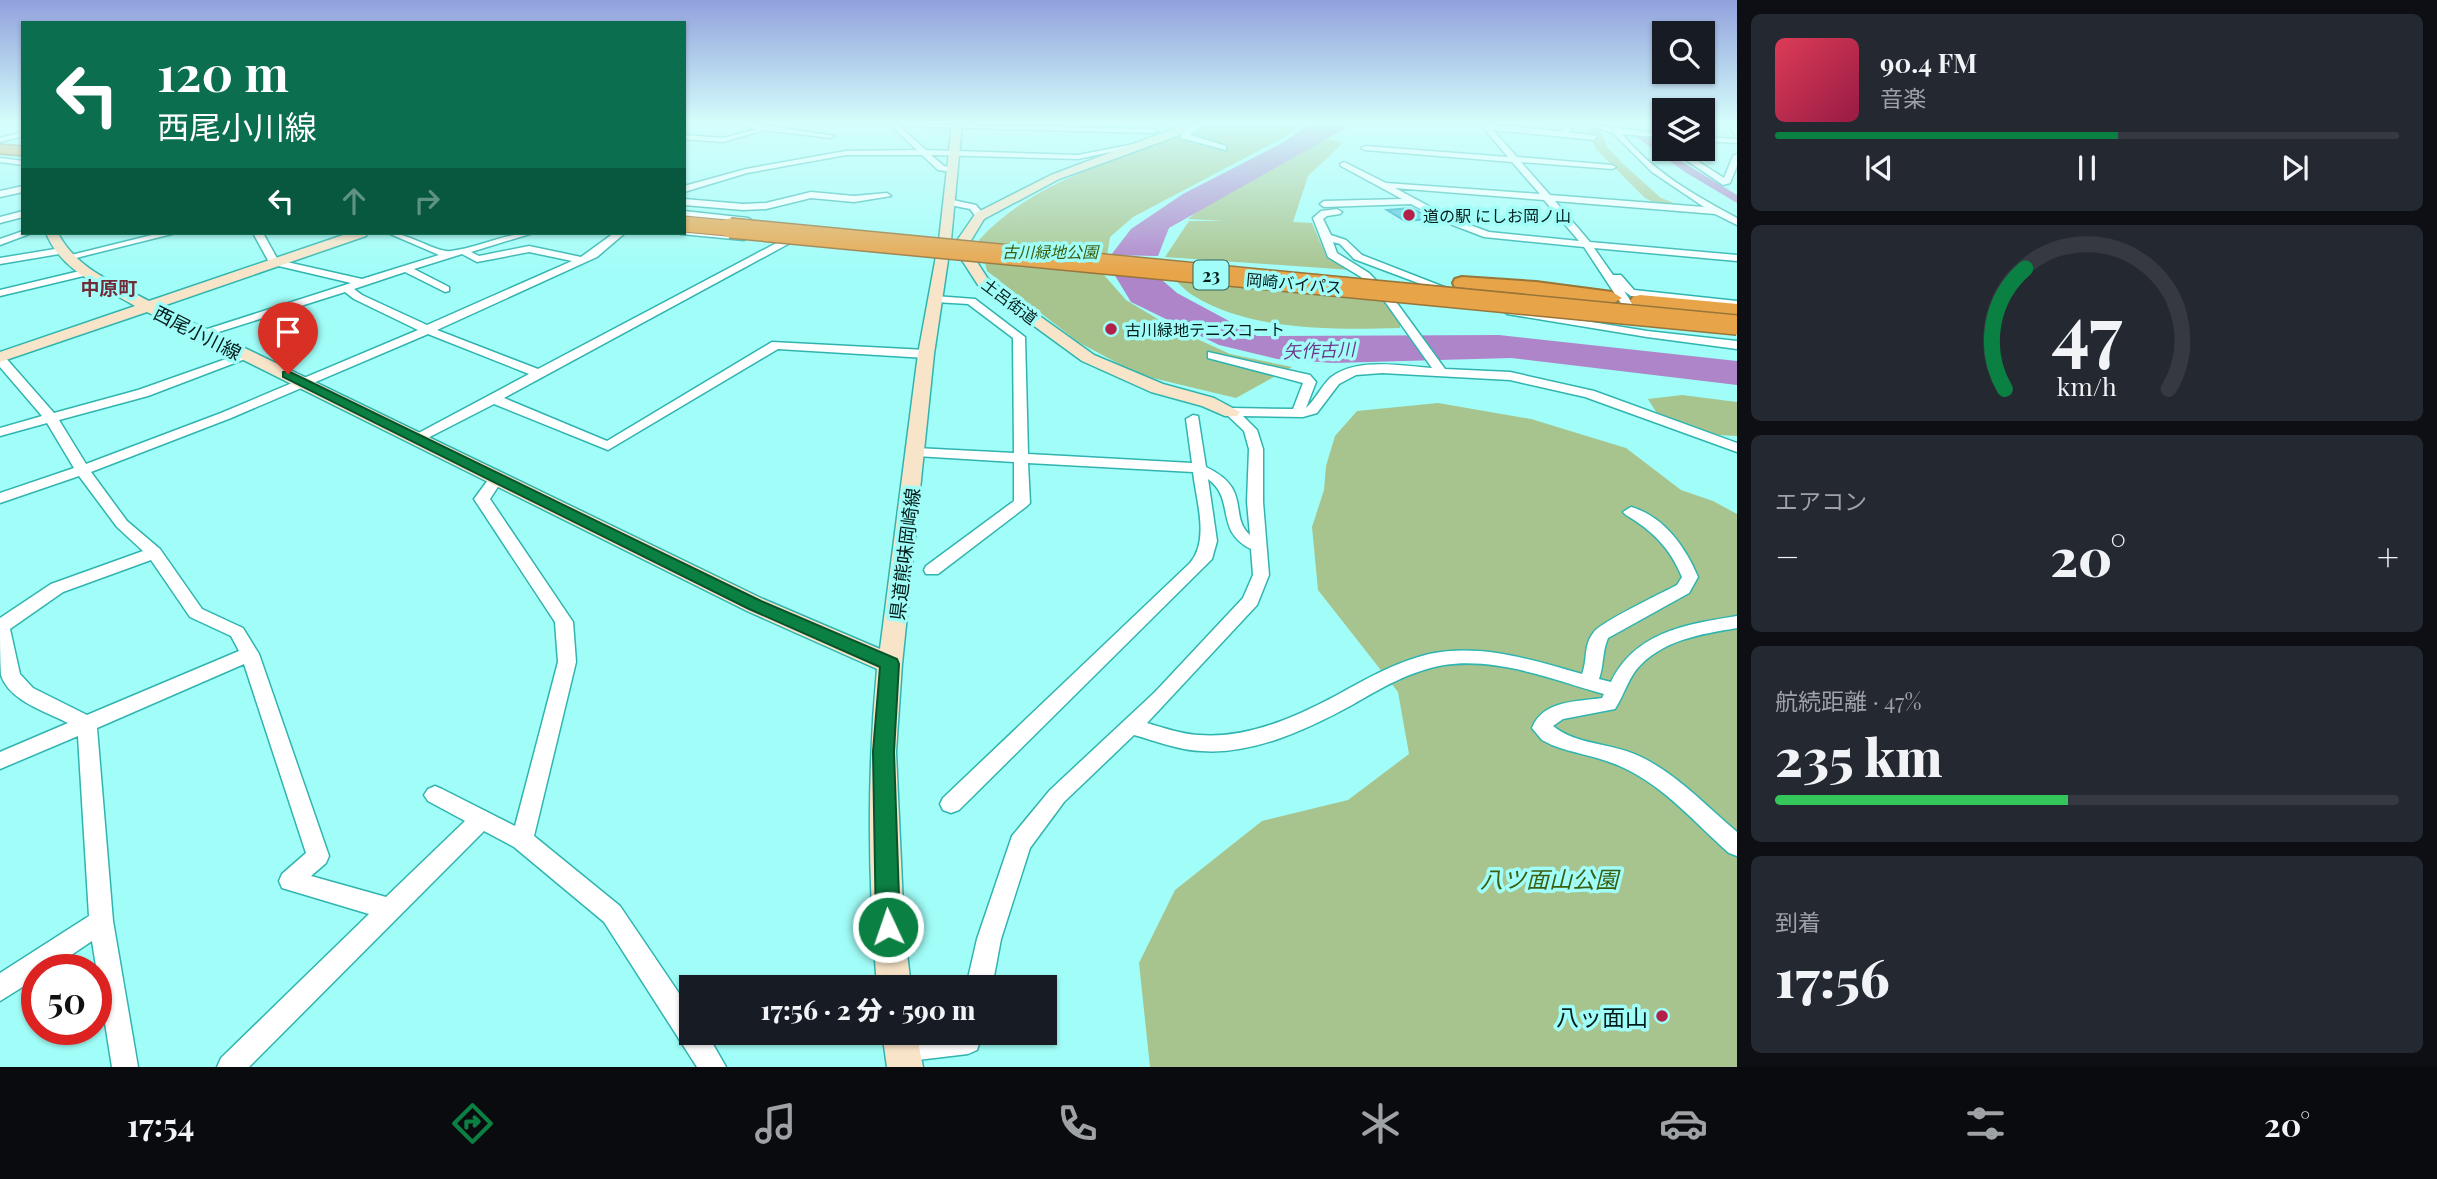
<!DOCTYPE html>
<html lang="ja">
<meta charset="utf-8">
<style>
:root{--surface:#171b24;--page:#242831;--text:#f1f3f6;--muted:#9ea1a6;--line:#363941;--accent:#0b8043}
body{margin:0;font-family:"Playfair Display","Noto Sans JP",serif;background:var(--page);color:var(--text);height:100vh;display:flex;flex-direction:column;font-size:26px;white-space:nowrap}
*{box-sizing:border-box;margin:0}
p{font-size:23px;color:var(--muted)}
.icon{flex:none;width:38px;height:38px;fill:none;stroke:currentColor;stroke-width:2;stroke-linecap:round;stroke-linejoin:round}
.map{position:relative;flex:1;overflow:hidden}
.panel{display:flex;flex-direction:column;gap:14px;padding:14px;background:#0d0f14;width:700px}
.panel>*{flex:none}
.hud{position:absolute;left:21px;top:21px;width:665px;height:214px;border-radius:0px;box-shadow:0 2px 5px #0004;background:#0b6e4f;color:#fff;overflow:hidden}
.fabs{position:absolute;left:1652px;top:21px;display:grid;gap:14px}
.fabs a{display:grid;place-items:center;width:63px;height:63px;border-radius:0px;background:var(--surface);box-shadow:0 2px 5px #0004;font-size:35px}
.speed{position:absolute;left:21px;top:954px;display:flex;gap:14px;font-size:35px;font-weight:700;text-align:center}
.speed>*{display:grid;place-content:center;width:91px;height:91px;border-radius:50%;background:var(--surface);box-shadow:0 2px 5px #0004;line-height:1}
.speed .limit{border:10px solid #d22;background:#fff;color:#111}
.pin{position:absolute;display:grid;place-items:center;width:60px;height:60px;color:#fff;margin:-72px -30px;border-radius:50% 50% 50% 0;rotate:-45deg;box-shadow:0 0 7px #0007}
.pin .icon{rotate:45deg}
.me{position:absolute;width:77px;margin:-38px;rotate:357deg;stroke-linejoin:round;filter:drop-shadow(0 0 5px #0008)}
.turn{display:flex;align-items:center;gap:24px;height:147px;padding:0 21px;font-size:32px}
.turn .icon{width:91px;height:91px;stroke-width:2.5}
.turn b{display:block;font-size:49px;line-height:60px}
.lanes{display:flex;align-items:center;height:66px;padding:0 21px;background:#0003;justify-content:center;gap:35px;direction:ltr}
.lanes .off{opacity:.35}
.big{font-size:52px;font-weight:800;line-height:1.1}
.panel .widget{flex:1;display:flex;flex-direction:column;justify-content:center;gap:10px;min-width:0;padding:0 24px;border-radius:10px;background:var(--page)}
.panel .dial{align-items:center;gap:0}
.dial svg{height:182px;overflow:visible;fill:none;stroke:var(--line);stroke-width:7;stroke-linecap:round;text-anchor:middle}
.dial text{fill:var(--text);stroke:none}
.song{display:flex;align-items:center;gap:21px}
.cover{width:84px;height:84px;border-radius:10px;background:linear-gradient(135deg,hsl(350 70% 55%),hsl(340 70% 35%))}
.played{height:7px;border-radius:4px;background:linear-gradient(90deg,var(--accent) 55%,var(--line) 55%)}
.keys{display:flex;justify-content:space-around;direction:ltr}
.heat{display:flex;justify-content:space-between;align-items:center;font-size:38px;direction:ltr}
.charge{height:10px;border-radius:5px;background:linear-gradient(90deg,#34c759 47%,var(--line) 0)}
.trip{position:absolute;left:679px;top:975px;width:378px;height:70px;border-radius:0px;background:var(--surface);box-shadow:0 2px 5px #0004;font-weight:800;line-height:70px;text-align:center}
.tab-bar{display:flex;height:112px;justify-content:space-around;align-items:center;background:#090b0e;color:var(--muted)}
.tab-bar .icon{width:49px;height:49px}
.tab-bar .selected{color:var(--accent)}
.tab-bar b{font-size:32px;color:var(--text)}
main{display:flex;flex:1;min-height:0}
.map>svg:first-child{display:block}
.green{fill:#a7c48e}
.water{fill:#af85ca}
.lines{fill:none;stroke-linecap:round;stroke-linejoin:round}
.stream{stroke:#af85ca;stroke-width:2.5}
.building{fill:#4ec6dc;stroke:#2aacc0;stroke-width:2}
.street-casing{stroke:#30b4af;stroke-width:3}
.secondary-casing{stroke:#30b4af;stroke-width:3}
.highway-casing{stroke:#987539;stroke-width:4}
.street{fill:#fff;fill-rule:evenodd}
.secondary{fill:#f8e4c8;fill-rule:evenodd}
.highway{fill:#e8a449;fill-rule:evenodd}
.highway-bridge-far1-casing{stroke:#987539;stroke-width:17;stroke-linecap:butt}
.highway-bridge-casing{stroke:#987539;stroke-width:22;stroke-linecap:butt}
.highway-bridge-far1{stroke:#e8a449;stroke-width:15}
.highway-bridge{stroke:#e8a449;stroke-width:19}
.route{fill:#0b8043;stroke:#07532c;stroke-width:2}
.poi-dot{fill:#b3214a;stroke:#a1fdf8;stroke-width:2.5}
.labels{text-anchor:middle;dominant-baseline:central;stroke-width:7;stroke-linejoin:round;paint-order:stroke}
.far-poi-label{font-size:16px;fill:#021d1c;stroke:#a1fdf8;text-anchor:start}
.far-park-label{font-size:16px;font-style:italic;fill:#3b5e0f;stroke:#a1fdf8}
.far-street-label{font-size:16px;fill:#021d1c;stroke:#a1fdf8}
.shield{fill:#a1fdf8;stroke:#32605e;stroke-width:2}
.shield-label{font-size:18px;font-weight:bold;fill:#021d1c}
.far-water-label{font-size:18px;font-style:italic;fill:#6e398d;stroke:#a1fdf8}
.far-quarter-label{font-size:19px;font-weight:bold;fill:#722b39;stroke:#a1fdf8}
.street-label{font-size:19px;fill:#021d1c;stroke:#a1fdf8}
.near-park-label{font-size:23px;font-style:italic;fill:#3b5e0f;stroke:#a1fdf8}
.near-poi-label{font-size:23px;fill:#021d1c;stroke:#a1fdf8;text-anchor:end}
</style>
<main>
<div class="map">
<svg width="1737" height="1067" viewBox="0 0 1737 1067">
<rect width="100%" height="100%" fill="#a1fdf8"/>
<!-- green -->
<g class="green">
<path d="M1207 124H1303L1283 138 1133 217 1110 237 1104 275 1126 300 1171 327 1230 354 1292 367 1236 398 1140 375 1078 342 987 271 979 240C1038 175 1130 158 1207 124Z"/>
<polygon points="1587,124 1597,124 1608,148 1622,163 1661,198 1682,206 1669,210 1645,198 1595,148"/>
<polygon points="1326,138 1343,143 1308,176 1293,222 1312,223 1327,258 1351,270 1165,257 1189,221 1225,221 1188,219 1238,179"/>
<path d="M1170 275 1380 292 1401 321 1400 328C1335 330 1251 331 1194 296 1185 291 1177 281 1170 275Z"/>
<polygon points="1682,395 1737,402 1737,436 1718,435 1658,415 1648,399"/>
<polygon points="1438,403 1531,419 1626,448 1681,490 1713,501 1737,514 1737,1067 1150,1067 1139,963 1175,890 1262,821 1348,800 1409,754 1398,692 1318,590 1312,527 1324,490 1326,466 1335,436 1357,411"/>
</g>
<!-- water -->
<g class="water">
<polygon points="1309,124 1353,124 1169,228 1158,256 1111,255 1131,229 1183,194 1284,142"/>
<polygon points="1632,134 1646,135 1679,160 1737,195 1737,203 1685,172"/>
<polygon points="1111,269 1153,272 1177,293 1257,336 1499,335 1737,361 1737,385 1511,358 1333,363 1277,359 1219,345 1131,302"/>
</g>
<g class="lines">
<!-- stream -->
<polyline class="stream" points="0,239 23,231"/>
</g>
<!-- building -->
<polygon class="building" points="1412,208 1431,219 1405,221 1387,210"/>
<g class="lines">
<defs>
<g id="street">
<polygon points="736,124 755,124 835,136 831,138 765,130 723,142 684,139 684,135 723,138 758,129"/>
<polygon points="889,124 897,124 926,150 1078,155 1144,142 1148,144 1078,159 931,155 944,166 955,168 956,170 952,172 938,170 922,155 846,155 747,173 684,192 684,186 746,169 846,151 917,150"/>
<polygon points="900,124 1153,129 1157,131 1153,133 904,126"/>
<polygon points="1195,124 1203,124 1190,135 1226,146 1226,150 1181,138 1181,134"/>
<path d="M1480 124 1560 131 1570 124H1578L1568 132 1597 136 1594 140 1493 130 1517 157 1612 165 1616 167 1612 169 1521 162 1550 195 1704 207 1652 172 1613 133 1584 124 1664 134V138L1622 134C1652 171 1696 196 1737 218V225L1715 214 1555 201 1590 242 1737 255V261L1594 248 1613 275H1621L1634 290 1737 301V307L1631 296 1624 291 1644 321 1638 324 1634 323 1584 247 1484 237 1445 222 1411 204 1324 207 1320 204 1324 201 1402 199 1341 166 1340 164 1344 162 1386 183 1540 194 1512 162 1365 150 1361 148 1365 146 1508 157ZM1395 188 1544 200 1579 241 1489 232 1451 218Z"/>
<polygon points="1729,124 1737,124 1737,134 1734,134"/>
<polygon points="23,132 23,136 0,142 0,138"/>
<polygon points="1703,137 1737,139 1737,143 1703,141"/>
<polygon points="1670,149 1679,149 1724,178 1733,156 1737,154 1737,166 1730,183 1723,185"/>
<polygon points="0,158 23,161 23,165 0,162"/>
<polygon points="23,186 23,192 0,197 0,191"/>
<polygon points="811,192 854,196 887,193 891,196 854,202 811,198 766,209 743,210 684,205 684,199 743,204 766,203"/>
<polygon points="948,199 976,205 985,216 977,218 970,209 945,204 944,202"/>
<path d="M1337 209 1342 212 1340 214 1327 216 1323 219 1331 235 1346 240 1362 255 1462 294 1453 296 1354 259 1340 244 1333 242 1337 253 1369 273 1394 299 1445 369 1510 372 1594 391 1737 443V452L1585 397 1510 380 1382 373 1356 375 1339 384 1317 413 1303 417 1243 416 1257 430 1263 449V502L1269 575 1257 605 1147 723C1164 728 1181 734 1199 735 1247 739 1296 717 1337 695 1366 679 1396 662 1429 654 1481 643 1533 660 1582 674 1588 659 1583 645 1594 632 1601 622 1662 593 1677 585L1682 577C1670 548 1653 531 1626 515L1623 512 1631 507C1664 516 1686 548 1698 577L1689 593 1608 638C1602 652 1604 665 1599 679L1611 682C1635 632 1687 624 1737 616V628C1701 634 1661 640 1636 670 1627 682 1623 697 1615 709L1563 719 1553 726C1576 745 1612 743 1639 756 1676 773 1706 806 1737 832V856L1729 853C1696 824 1665 787 1624 768 1602 757 1575 754 1552 745L1542 740 1532 728C1543 700 1576 702 1602 698L1604 694C1554 680 1498 657 1444 665 1410 671 1381 688 1352 705 1308 729 1253 755 1201 751 1178 750 1156 741 1134 735L1064 802 1030 848 1001 939 992 987H966L977 939 1012 836 1050 790 1155 692 1243 598 1253 575 1251 549C1214 531 1236 499 1208 479L1217 541 1212 559 959 810 951 813 943 810 940 804 943 798 1190 563C1210 540 1196 500 1193 472L1028 463 1030 503 1027 506 938 574H926L924 570 926 566 1014 501V462L916 456 909 452 916 448 1014 453 1013 338 968 304 935 302 930 299 935 296 975 299 1025 337 1028 454 1192 463 1186 419 1193 415 1198 416 1206 467C1253 489 1228 516 1250 535L1247 502 1249 449 1244 431 1224 412 1231 408 1293 409 1303 383 1208 358V352L1310 375 1316 382 1306 408C1315 400 1321 387 1330 378 1356 357 1402 366 1432 368L1386 303 1361 277 1328 257 1313 218 1321 211Z"/>
<polygon points="23,211 23,217 0,223 0,217"/>
<polygon points="684,211 748,218 753,221 748,224 684,217"/>
<polygon points="684,229 744,234 749,237 744,240 681,234 684,233"/>
<polygon points="23,231 32,233 0,245 0,239"/>
<polygon points="160,233 176,233 68,260 63,257"/>
<path d="M253 233H263L278 260 362 279 439 255 388 233C410 233 436 253 451 251 479 248 504 233 533 233L471 252 479 256 529 246 581 257 614 233H625L597 257 437 330 538 369 784 239H790V243L504 398 607 441 772 342 926 350 932 354 926 358 778 349 608 450 494 404 416 444 409 440 411 437 529 374 428 334 231 418 91 472 127 521 160 549 202 609 243 628 259 654 329 856 326 863 311 876 386 897 465 821 428 801 424 795 428 789 435 786 442 789 515 826 558 662 555 622 474 499 491 476H501L503 479 490 499 573 622 576 662 534 836 620 906 691 1011V1032H706L726 1067H697L604 922 514 847 484 831 249 1067H217L221 1058 369 914 282 888 279 881 282 874 306 853 244 664 97 728 113 921 138 1067H112L92 941 49 970H37V978L0 1001V973L89 916 78 736 0 769V752L68 723C47 712 9 701 1 675 0 658 0 635 0 618L51 584 143 551 117 527 79 476 0 503V493L74 468 47 423 0 436V428L42 416 0 367V355L4 356 54 413 138 390 243 353 247 352 253 356 148 396 59 420 86 464 221 413 418 330 354 299 345 292 206 336H198V332L351 283 270 264ZM529 252 572 261 427 325 362 295 354 289 405 272 445 292 449 291V287L414 269 462 254 477 262ZM151 560 190 617 231 636 239 651 87 715 33 688 20 674 10 629 63 592Z"/>
<polygon points="61,248 66,251 65,253 0,264 0,258"/>
<polygon points="88,269 93,272 92,274 0,296 0,290"/>
<polygon points="1511,309 1647,331 1737,341 1737,349 1647,337 1507,314 1505,312"/>
<polygon points="929,1032 983,1032 977,1050 968,1054 901,1062 892,1058 888,1049 892,1040 901,1036"/>
</g>
<g id="secondary">
<path d="M952 124H962L951 240 934 354 902 664 896 752 904 927 911 987H877C868 881 867 775 877 669L747 611 147 312 0 362V352L135 306C101 286 61 271 46 233H58C76 269 115 283 149 301L349 233H367L366 236 160 307 763 599 880 649 918 354 939 240Z"/>
<polygon points="1186,124 1198,124 1177,136 1059,179 984,219 970,242 970,251 988,279 1094,355 1163,384 1214,398 1240,412 1237,416 1225,416 1202,406 1151,392 1082,361 978,285 956,251 956,242 976,213 1051,175"/>
<polygon points="882,1032 916,1032 923,1067 887,1067"/>
</g>
<g id="highway">
<polygon points="0,145 23,147 23,155 0,153"/>
<polygon points="1462,277 1536,282 1612,292 1622,298 1612,304 1455,287 1453,283 1455,279"/>
<polygon points="1640,295 1737,304 1737,316 1633,305 1630,301 1633,297"/>
</g>
</defs>
<!-- street casing -->
<use href="#street" class="street-casing"/>
<!-- secondary casing -->
<use href="#secondary" class="secondary-casing"/>
<!-- highway casing -->
<use href="#highway" class="highway-casing"/>
<!-- street -->
<use href="#street" class="street"/>
<!-- secondary -->
<use href="#secondary" class="secondary"/>
<!-- highway -->
<use href="#highway" class="highway"/>
<defs>
<polyline id="highway-bridge-far1" points="684,224 748,230"/>
<polyline id="highway-bridge" points="730,228 1737,325"/>
</defs>
<!-- highway-bridge-far1 casing -->
<use href="#highway-bridge-far1" class="highway-bridge-far1-casing"/>
<!-- highway-bridge casing -->
<use href="#highway-bridge" class="highway-bridge-casing"/>
<!-- highway-bridge-far1 -->
<use href="#highway-bridge-far1" class="highway-bridge-far1"/>
<!-- highway-bridge -->
<use href="#highway-bridge" class="highway-bridge"/>
</g>
<!-- sky -->
<linearGradient id="sky" x2="0" y2="1"><stop stop-color="#91a1dc"/><stop offset="0.45" stop-color="#d5fefc"/><stop offset="1" stop-color="#d5fefc" stop-opacity="0"/></linearGradient>
<rect width="1737" height="273" fill="url(#sky)"/>
<!-- route -->
<polygon class="route" points="288,371 761,601 897,659 899,664 894,752 900,927 897,935 888,939 880,935 876,927 873,752 880,667 749,609 283,377 283,372"/>
<!-- markers -->
<g class="poi-dot">
<circle cx="1409" cy="215" r="7"/>
<circle cx="1111" cy="329" r="7"/>
<circle cx="1662" cy="1016" r="7"/>
</g>
<g class="labels">
<!-- far-poi labels -->
<g class="far-poi-label">
<text x="1423" y="215">道の駅 にしお岡ノ山</text>
<text x="1125" y="329">古川緑地テニスコート</text>
</g>
<!-- far-park labels -->
<g class="far-park-label">
<text x="1050" y="251">古川緑地公園</text>
</g>
<!-- far-street labels -->
<g class="far-street-label">
<text transform="translate(1294 283) rotate(5)">岡崎バイパス</text>
<text transform="translate(1010 301) rotate(37)">土呂街道</text>
</g>
<!-- shield labels -->
<rect class="shield" x="1193.5" y="260.5" width="35" height="29" rx="5"/>
<g class="shield-label">
<text x="1211" y="275">23</text>
</g>
<!-- far-water labels -->
<g class="far-water-label">
<text transform="translate(1319 350) rotate(-2)">矢作古川</text>
</g>
<!-- far-quarter labels -->
<g class="far-quarter-label">
<text x="109" y="287">中原町</text>
</g>
<!-- street labels -->
<g class="street-label">
<text transform="translate(198 332) rotate(27)">西尾小川線</text>
<text transform="translate(904 554) rotate(-83)">県道熊味岡崎線</text>
</g>
<!-- near-park labels -->
<g class="near-park-label">
<text x="1549" y="878">八ツ面山公園</text>
</g>
<!-- near-poi labels -->
<g class="near-poi-label">
<text x="1648" y="1016">八ッ面山</text>
</g>
</g>
</svg>
<div class="fabs">
<a><svg class="icon" aria-label="search" viewBox="0 0 24 24"><circle cx="10" cy="10" r="6"/><path d="M15 15l6 6"/></svg></a>
<a><svg class="icon" aria-label="layers" viewBox="0 0 24 24"><path d="M12 4l9 5-9 5-9-5zM3 14l9 5 9-5"/></svg></a>
</div>
<div class="speed"><div class="limit">50</div></div>
<div class="pin" style="left:288px;top:374px;background:#d93025"><svg class="icon" aria-label="arrive" viewBox="0 0 24 24"><path d="M6 21V4h12l-3 4 3 4H6"/></svg></div>
<svg class="me" style="left:888px;top:927px" viewBox="-20 -20 40 40"><circle r="17" fill="#0b8043" stroke="#fff" stroke-width="3"/><path d="M0-11L8 9 0 5-8 9z" fill="#fff"/></svg>
<div class="trip">17:56 · 2 分 · 590 m</div>
<div class="hud">
<div class="turn"><svg class="icon" aria-label="left" viewBox="0 0 24 24"><path d="M17 20v-9H6M10 6l-5 5 5 5"/></svg><div><b>120 m</b>西尾小川線</div></div>
<div class="lanes"><svg class="icon" aria-label="left" viewBox="0 0 24 24"><path d="M17 20v-9H6M10 6l-5 5 5 5"/></svg><svg class="icon off" aria-label="ahead" viewBox="0 0 24 24"><path d="M12 20V5M6 11l6-6 6 6"/></svg><svg class="icon off" aria-label="right" viewBox="0 0 24 24"><path d="M7 20v-9h11M14 6l5 5-5 5"/></svg></div>
</div>
</div>
<section class="panel">
<div class="widget">
<div class="song"><i class="cover"></i><div><b>90.4 FM</b><p>音楽</p></div></div>
<div class="played"></div>
<div class="keys"><svg class="icon" aria-label="previous" viewBox="0 0 24 24"><path d="M18 5L8 12l10 7zM5 5v14"/></svg><svg class="icon" aria-label="pause" viewBox="0 0 24 24"><path d="M8 5v14M16 5v14"/></svg><svg class="icon" aria-label="next" viewBox="0 0 24 24"><path d="M6 5l10 7-10 7zM19 5v14"/></svg></div>
</div>
<div class="widget dial"><svg viewBox="0 0 100 80">
<path d="M14 69A42 42 0 1 1 86 69"/>
<path d="M14 69A42 42 0 0 1 23 16" stroke="#0b8043"/>
<text x="50" y="56" font-size="32" font-weight="700">47</text>
<text x="50" y="72" font-size="11">km/h</text>
</svg></div>
<div class="widget"><p>エアコン</p>
<div class="heat"><a>−</a><b class="big">20°</b><a>+</a></div>
</div>
<div class="widget"><p>航続距離 · 47%</p><b class="big">235 km</b><div class="charge"></div></div>
<div class="widget"><p>到着</p><b class="big">17:56</b></div>
</section>
</main>
<nav class="tab-bar">
<b>17:54</b>
<svg class="icon selected" aria-label="directions" viewBox="0 0 24 24"><path d="M12 3l9 9-9 9-9-9zM9 14v-3h6M13 9l2 2-2 2"/></svg>
<svg class="icon" aria-label="music" viewBox="0 0 24 24"><path d="M9 18V5l10-2v13"/><circle cx="6" cy="18" r="3"/><circle cx="16" cy="16" r="3"/></svg>
<svg class="icon" aria-label="phone" viewBox="0 0 24 24"><path d="M5 4h4l2 5-3 2q2 4 5 5l2-3 5 2v4C11 20 4 13 5 4z"/></svg>
<svg class="icon" aria-label="climate" viewBox="0 0 24 24"><path d="M12 3v18M4 7l16 10M4 17L20 7"/></svg>
<svg class="icon" aria-label="car" viewBox="0 0 24 24"><path d="M5 17H2v-5l4-1 3-4h7l3 4 3 1v5h-3M9 17h6M6 11h13"/><circle cx="7" cy="17" r="2"/><circle cx="17" cy="17" r="2"/></svg>
<svg class="icon" aria-label="filters" viewBox="0 0 24 24"><path d="M4 7h16M4 17h16"/><circle cx="9" cy="7" r="2"/><circle cx="15" cy="17" r="2"/></svg>
<b>20°</b>
</nav>
